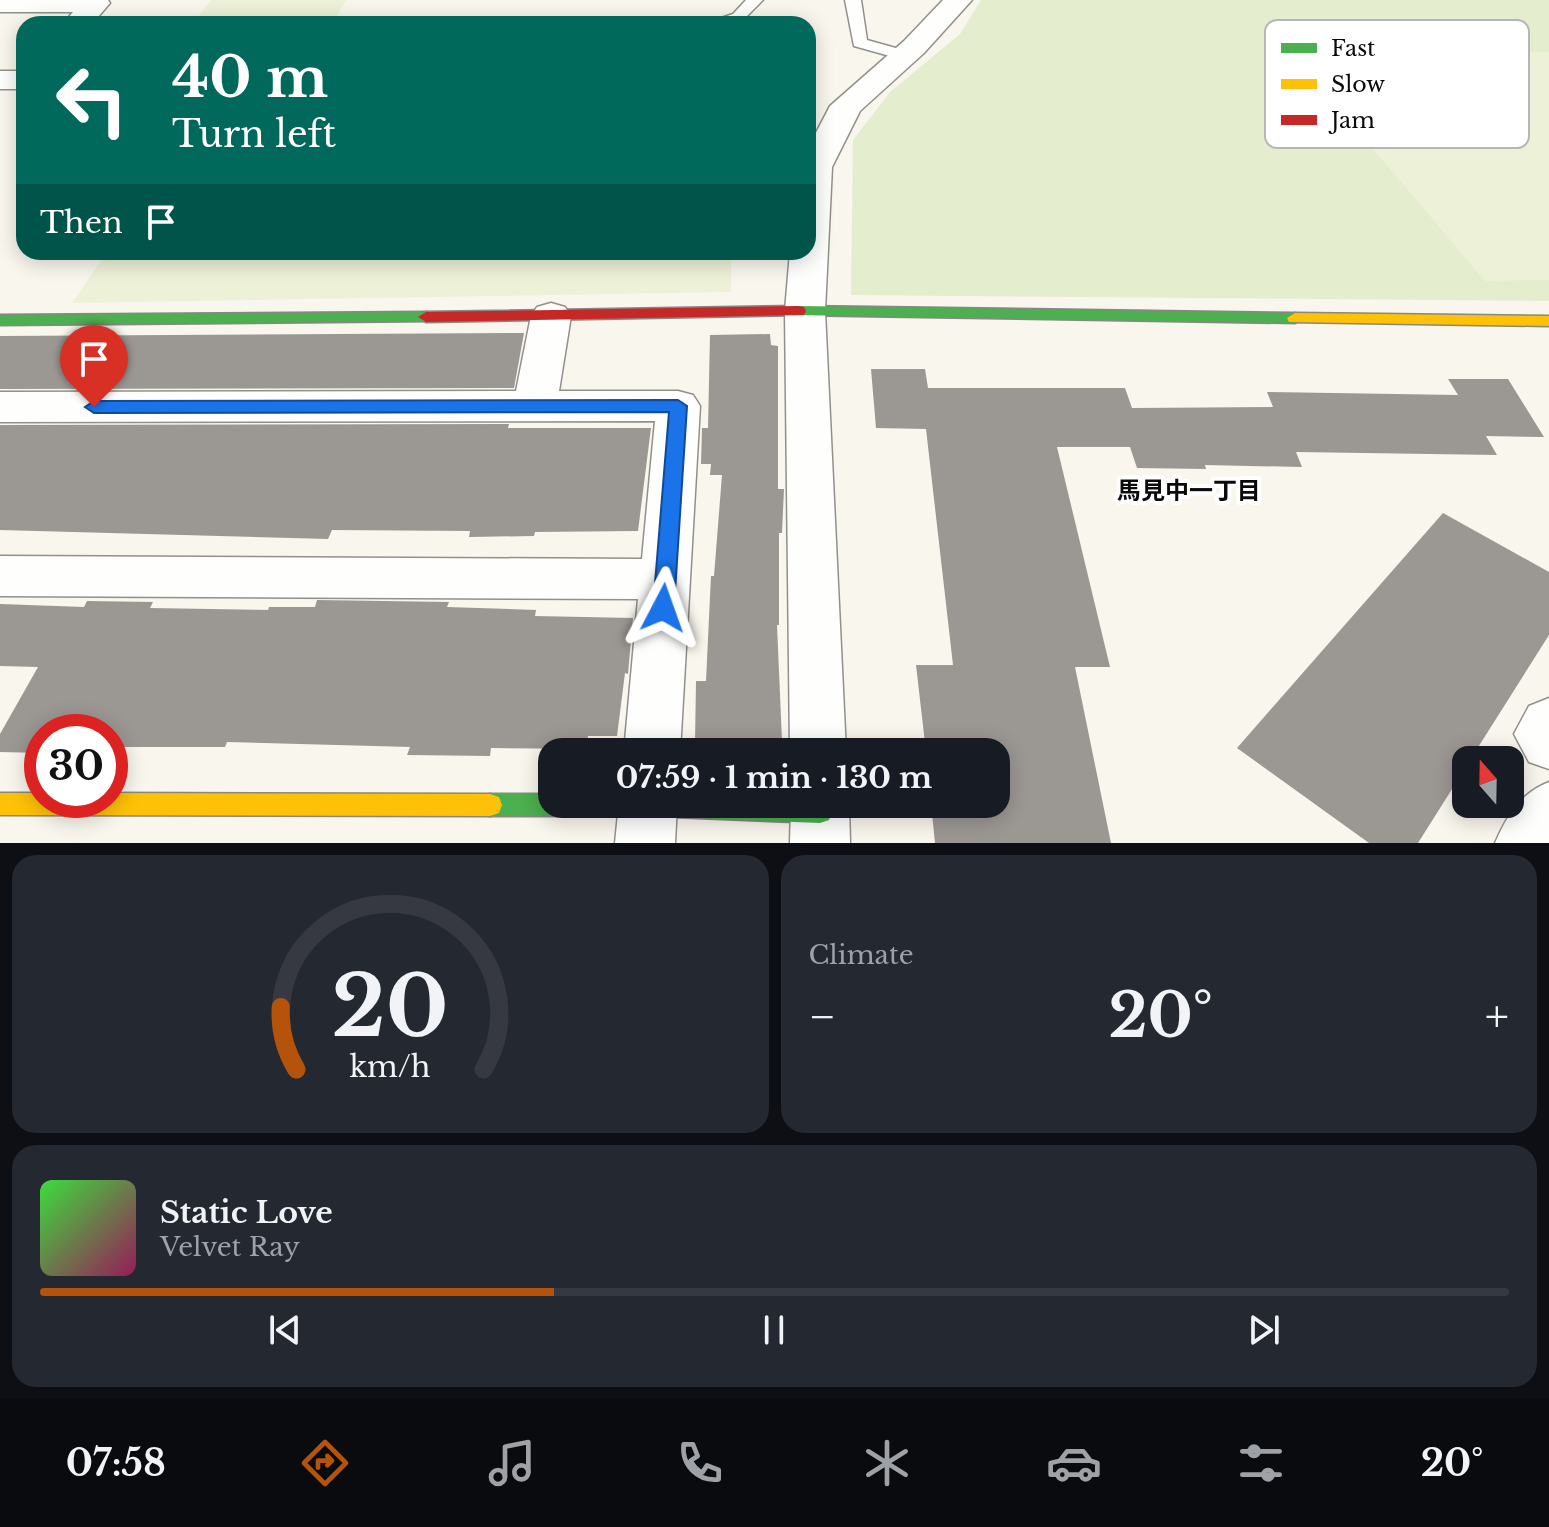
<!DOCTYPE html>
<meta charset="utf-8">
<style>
:root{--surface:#171b24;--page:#242831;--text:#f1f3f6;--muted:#9ea1a6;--line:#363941;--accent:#b45309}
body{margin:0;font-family:"Libre Baskerville","Noto Sans JP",serif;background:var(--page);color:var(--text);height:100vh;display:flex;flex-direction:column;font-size:30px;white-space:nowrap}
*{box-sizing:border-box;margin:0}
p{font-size:26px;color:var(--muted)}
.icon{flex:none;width:44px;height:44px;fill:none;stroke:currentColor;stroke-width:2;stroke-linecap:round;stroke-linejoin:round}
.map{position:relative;height:843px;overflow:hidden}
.side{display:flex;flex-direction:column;gap:12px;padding:12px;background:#0d0f14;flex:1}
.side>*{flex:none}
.hud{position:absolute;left:16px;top:16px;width:800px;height:244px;border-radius:24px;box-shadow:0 4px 20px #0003;background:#00695c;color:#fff;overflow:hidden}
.needle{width:52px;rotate:340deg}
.buttons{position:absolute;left:1452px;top:746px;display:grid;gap:16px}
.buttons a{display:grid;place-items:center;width:72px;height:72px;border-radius:16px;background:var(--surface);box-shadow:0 4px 20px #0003;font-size:40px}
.speed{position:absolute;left:24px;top:714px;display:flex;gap:16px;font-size:40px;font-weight:700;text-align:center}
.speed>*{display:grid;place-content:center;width:104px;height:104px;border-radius:50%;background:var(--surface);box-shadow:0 4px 20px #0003;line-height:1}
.speed .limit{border:12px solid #d22;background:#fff;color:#111}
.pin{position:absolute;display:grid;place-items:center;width:68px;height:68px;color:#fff;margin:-82px -34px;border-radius:50% 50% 50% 0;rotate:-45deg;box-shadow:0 0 8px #0007}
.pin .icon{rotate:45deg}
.me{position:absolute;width:88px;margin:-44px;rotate:4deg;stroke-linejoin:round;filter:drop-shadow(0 0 6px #0008)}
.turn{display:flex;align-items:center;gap:28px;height:168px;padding:0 24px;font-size:36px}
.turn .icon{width:104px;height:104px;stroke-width:2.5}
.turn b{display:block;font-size:56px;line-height:68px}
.then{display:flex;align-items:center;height:76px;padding:0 24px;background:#0003;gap:16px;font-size:30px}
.big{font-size:60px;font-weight:800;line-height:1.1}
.side .tile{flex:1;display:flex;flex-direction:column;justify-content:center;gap:12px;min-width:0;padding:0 28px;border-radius:24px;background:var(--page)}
.side .dial{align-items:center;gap:0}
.dial svg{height:208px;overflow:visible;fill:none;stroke:var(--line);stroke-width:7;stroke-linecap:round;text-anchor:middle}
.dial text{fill:var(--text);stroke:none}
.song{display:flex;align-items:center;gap:24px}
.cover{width:96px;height:96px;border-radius:12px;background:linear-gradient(135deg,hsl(120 70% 55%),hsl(330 70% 35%))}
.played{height:8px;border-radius:4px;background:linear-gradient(90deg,var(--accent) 35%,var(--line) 35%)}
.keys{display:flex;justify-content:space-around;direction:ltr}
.heat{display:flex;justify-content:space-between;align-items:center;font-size:44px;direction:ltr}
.side .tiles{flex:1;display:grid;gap:12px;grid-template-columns:1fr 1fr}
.tile:last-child{grid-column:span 2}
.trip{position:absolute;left:538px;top:738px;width:472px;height:80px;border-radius:24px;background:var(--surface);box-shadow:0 4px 20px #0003;font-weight:800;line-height:80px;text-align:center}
.menu{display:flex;height:128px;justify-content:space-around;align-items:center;background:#090b0e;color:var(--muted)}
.menu .icon{width:56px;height:56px}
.menu .on{color:var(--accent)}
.menu b{font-size:36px;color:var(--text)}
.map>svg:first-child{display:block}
.green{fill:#e4edce}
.pitch{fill:#edf1d8}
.building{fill:#9b9894}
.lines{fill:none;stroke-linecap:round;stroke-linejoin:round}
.lane-casing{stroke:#92908c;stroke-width:3}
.street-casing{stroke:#92908c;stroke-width:3}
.fast-casing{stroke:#888783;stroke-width:3}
.slow-casing{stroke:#888783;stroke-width:3}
.jam-casing{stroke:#888783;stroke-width:3}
.lane{fill:#fefefc;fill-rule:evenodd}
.street{fill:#fefefc;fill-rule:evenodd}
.fast{fill:#4caf50;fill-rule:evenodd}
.slow{fill:#ffc107;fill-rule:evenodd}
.jam{fill:#c62828;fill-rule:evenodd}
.route{fill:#1a73e8;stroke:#114b97;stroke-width:2}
.labels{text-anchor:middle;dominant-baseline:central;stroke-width:8;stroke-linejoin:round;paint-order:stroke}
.neighbourhood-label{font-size:24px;font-weight:bold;fill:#0a0a0a;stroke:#fff}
.key{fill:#fff;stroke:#b6b6b6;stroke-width:2}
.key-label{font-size:22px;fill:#0a0a0a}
</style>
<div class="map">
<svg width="1549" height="843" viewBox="0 0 1549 843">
<rect width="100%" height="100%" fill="#f9f6ed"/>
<!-- green -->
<polygon class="green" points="981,0 1549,0 1549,301 851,295 853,140 890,92 960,34"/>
<!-- pitch -->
<g class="pitch">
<polygon points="211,0 346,0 336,18 197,18"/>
<polygon points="1308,49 1549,52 1549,280 1485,281 1296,58"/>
<polygon points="107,252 731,252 731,292 72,303"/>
</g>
<!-- building -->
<g class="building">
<polygon points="524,333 514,388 0,389 0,336"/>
<polygon points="770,334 771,345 778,346 778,489 784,489 782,533 779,533 779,625 777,625 782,741 695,743 696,681 706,681 711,576 714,576 722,475 710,475 711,464 701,464 702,428 708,428 710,335"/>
<polygon points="871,369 925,369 928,388 1125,388 1132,408 1273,407 1267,392 1458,395 1448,379 1508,379 1544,437 1486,436 1497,455 1296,452 1302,467 1205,465 1206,469 1137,468 1130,447 1057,447 1110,667 1075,667 1111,843 935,843 931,804 996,804 996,752 926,752 916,665 953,665 926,429 876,428"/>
<polygon points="509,424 508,428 651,428 638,531 535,532 534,536 469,537 470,531 332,530 328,539 0,530 0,425"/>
<polygon points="1443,513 1549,572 1549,635 1470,760 1466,760 1466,767 1418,843 1369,843 1237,748"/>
<polygon points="317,600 449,602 447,607 536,610 535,616 633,618 628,674 625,673 617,736 588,736 586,749 491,748 490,756 407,755 410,747 227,742 225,747 110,747 110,732 42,732 42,753 0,752 0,734 38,667 0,666 0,604 84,607 87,601 153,602 150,608 268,610 269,607 315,607"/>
</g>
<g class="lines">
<defs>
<g id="lane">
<polygon points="746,0 763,0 743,20 703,24 733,14"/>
<polygon points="845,0 861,0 867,40 910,52 910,58 904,60 854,46"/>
</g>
<g id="street">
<polygon points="0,0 108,0 110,3 92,24 63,24 73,12 0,12"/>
<polygon points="943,0 972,0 924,53 860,111 832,167 825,311 846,752 790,752 785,311 790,252 808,252 808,148 830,106 904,41"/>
<rect x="0" y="71" width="24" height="18"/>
<polygon points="551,303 565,307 571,316 559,391 678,391 693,395 700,406 680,752 624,752 638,599 0,596 0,556 642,559 655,421 0,422 0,392 516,391 531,316 537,307"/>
<polygon points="1549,698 1549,769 1529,762 1514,734 1529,706"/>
<path d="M1549 782V843H1495C1507 815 1521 793 1549 782Z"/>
<polygon points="619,804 677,804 675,843 615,843"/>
<polygon points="791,804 849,804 850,843 790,843"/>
</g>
<g id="fast">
<polygon points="798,306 1295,313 1303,318 1295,323 792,315 790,311 792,307"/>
<polygon points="426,312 432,313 434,317 432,321 0,325 0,315"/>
<polygon points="490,794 552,794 552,804 829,804 832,812 829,820 820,823 648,816 490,816 481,813 478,805 481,797"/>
</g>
<g id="slow">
<polygon points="1295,313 1549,316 1549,326 1289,322 1287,318"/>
<polygon points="0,793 42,793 42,800 110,800 110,793 490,794 499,797 502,805 499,813 490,816 0,815"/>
</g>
<polygon id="jam" points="798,306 804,307 806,311 804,315 426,322 418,317 426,312"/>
</defs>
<!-- lane casing -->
<use href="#lane" class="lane-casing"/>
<!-- street casing -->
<use href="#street" class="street-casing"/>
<!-- fast casing -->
<use href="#fast" class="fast-casing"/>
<!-- slow casing -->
<use href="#slow" class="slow-casing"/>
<!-- jam casing -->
<use href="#jam" class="jam-casing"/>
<!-- lane -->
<use href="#lane" class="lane"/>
<!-- street -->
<use href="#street" class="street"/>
<!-- fast -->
<use href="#fast" class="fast"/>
<!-- slow -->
<use href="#slow" class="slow"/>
<!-- jam -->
<use href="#jam" class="jam"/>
</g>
<!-- route -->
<polygon class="route" points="678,400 687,406 674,608 671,614 663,616 656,614 653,608 669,412 94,413 85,407 94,401"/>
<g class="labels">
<!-- neighbourhood labels -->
<g class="neighbourhood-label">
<text x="1189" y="490">馬見中一丁目</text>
</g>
</g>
<!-- legend -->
<rect x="1265" y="20" width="264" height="128" rx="12" class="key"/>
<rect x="1281" y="43" width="36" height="10" fill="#4caf50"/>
<rect x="1281" y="79" width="36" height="10" fill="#ffc107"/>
<rect x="1281" y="115" width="36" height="10" fill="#c62828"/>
<g class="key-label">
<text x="1331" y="56">Fast</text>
<text x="1331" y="92">Slow</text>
<text x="1331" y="128">Jam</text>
</g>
</svg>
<div class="buttons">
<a><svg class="needle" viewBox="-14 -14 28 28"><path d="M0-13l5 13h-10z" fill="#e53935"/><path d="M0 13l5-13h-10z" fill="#9ea1a6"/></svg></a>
</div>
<div class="speed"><div class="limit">30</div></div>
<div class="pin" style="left:94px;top:407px;background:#d93025"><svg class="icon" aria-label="arrive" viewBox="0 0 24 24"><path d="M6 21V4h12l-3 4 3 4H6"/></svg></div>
<svg class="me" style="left:663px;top:608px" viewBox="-20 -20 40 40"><path d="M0-17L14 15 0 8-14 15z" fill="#1a73e8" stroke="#fff" stroke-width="4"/></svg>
<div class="trip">07:59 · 1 min · 130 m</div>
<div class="hud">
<div class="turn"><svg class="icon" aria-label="left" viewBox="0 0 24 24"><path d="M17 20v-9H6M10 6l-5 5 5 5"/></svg><div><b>40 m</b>Turn left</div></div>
<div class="then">Then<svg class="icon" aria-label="arrive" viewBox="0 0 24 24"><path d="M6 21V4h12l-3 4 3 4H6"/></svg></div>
</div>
</div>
<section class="side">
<div class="tiles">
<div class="tile dial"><svg viewBox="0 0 100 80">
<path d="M14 69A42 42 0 1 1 86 69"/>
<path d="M14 69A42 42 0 0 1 8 45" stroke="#b45309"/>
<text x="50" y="56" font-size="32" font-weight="700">20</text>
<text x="50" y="72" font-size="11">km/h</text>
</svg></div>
<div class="tile"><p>Climate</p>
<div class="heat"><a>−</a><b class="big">20°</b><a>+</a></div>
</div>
<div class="tile">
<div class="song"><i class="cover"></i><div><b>Static Love</b><p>Velvet Ray</p></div></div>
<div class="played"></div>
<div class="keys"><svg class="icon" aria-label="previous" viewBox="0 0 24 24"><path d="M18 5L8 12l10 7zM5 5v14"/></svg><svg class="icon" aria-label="pause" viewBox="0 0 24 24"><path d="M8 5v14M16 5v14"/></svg><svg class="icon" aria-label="next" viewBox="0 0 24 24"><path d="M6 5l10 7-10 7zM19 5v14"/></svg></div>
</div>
</div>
</section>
<nav class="menu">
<b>07:58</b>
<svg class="icon on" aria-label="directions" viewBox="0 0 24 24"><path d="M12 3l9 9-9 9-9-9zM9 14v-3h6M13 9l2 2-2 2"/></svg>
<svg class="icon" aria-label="music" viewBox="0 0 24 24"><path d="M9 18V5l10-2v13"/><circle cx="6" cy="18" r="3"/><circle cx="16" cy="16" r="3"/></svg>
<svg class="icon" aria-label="phone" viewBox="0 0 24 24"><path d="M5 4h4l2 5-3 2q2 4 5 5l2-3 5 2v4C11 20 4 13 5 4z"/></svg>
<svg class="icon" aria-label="climate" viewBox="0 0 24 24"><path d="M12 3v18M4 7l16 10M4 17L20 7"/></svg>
<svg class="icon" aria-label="car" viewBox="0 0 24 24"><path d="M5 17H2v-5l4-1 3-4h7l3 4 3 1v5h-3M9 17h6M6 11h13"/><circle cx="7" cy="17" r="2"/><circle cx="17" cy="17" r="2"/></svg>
<svg class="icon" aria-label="filters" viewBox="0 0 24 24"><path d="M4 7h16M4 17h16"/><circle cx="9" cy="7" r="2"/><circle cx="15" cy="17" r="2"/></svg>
<b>20°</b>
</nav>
